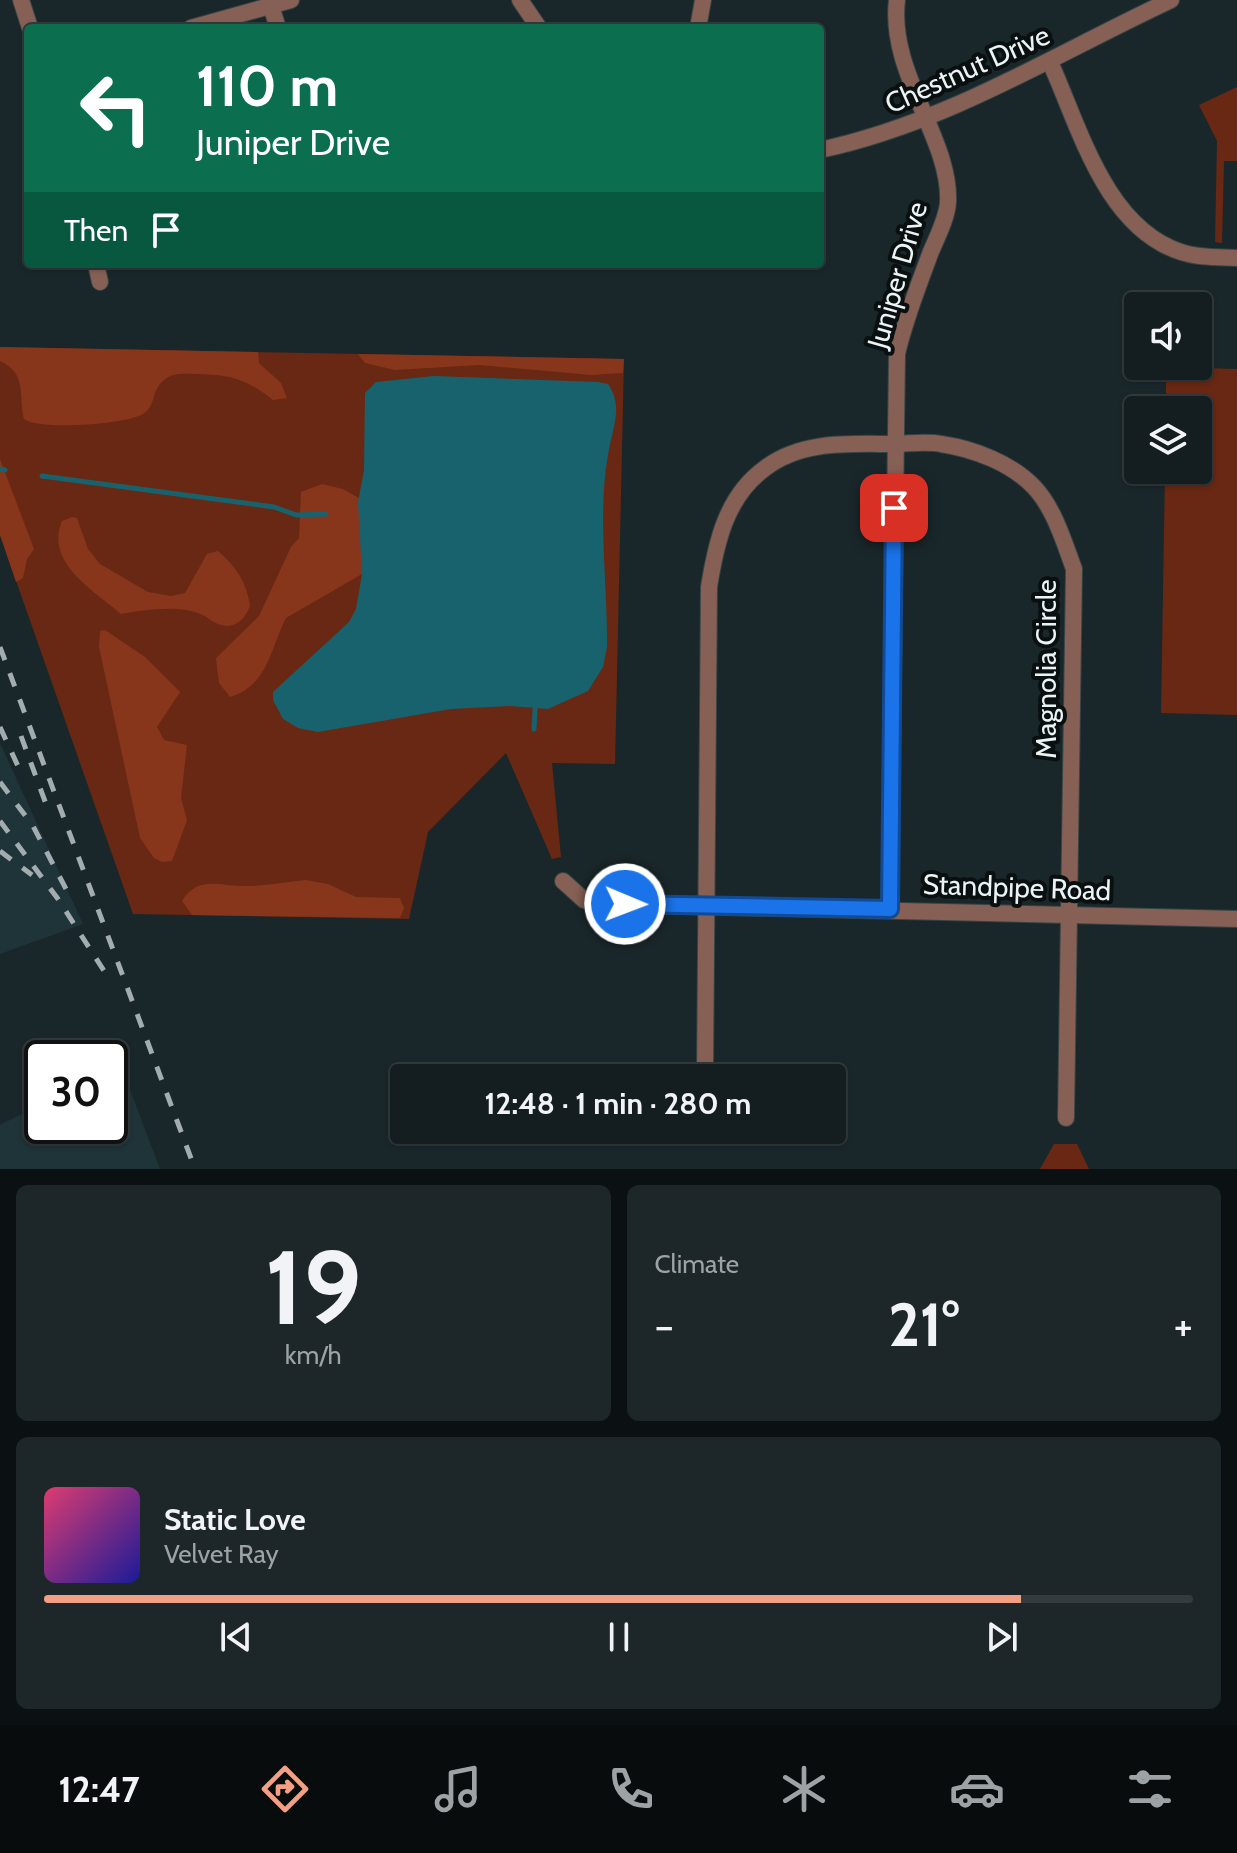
<!DOCTYPE html>
<meta charset="utf-8">
<style>
:root{--surface:#141d20;--page:#1d2629;--text:#f1f3f6;--muted:#9da2a5;--line:#333b3e;--accent:#f39f84}
body{margin:0;font-family:Cabin,sans-serif;background:var(--page);color:var(--text);height:100vh;display:flex;flex-direction:column;font-size:30px;white-space:nowrap}
*{box-sizing:border-box;margin:0}
p{font-size:26px;color:var(--muted)}
.icon{flex:none;width:44px;height:44px;fill:none;stroke:currentColor;stroke-width:2;stroke-linecap:round;stroke-linejoin:round}
.map{position:relative;height:1169px;overflow:hidden}
.sheet{display:flex;flex-direction:column;gap:16px;padding:16px;background:#0b1012;flex:1}
.sheet>*{flex:none}
.top-card{position:absolute;left:24px;top:24px;width:800px;height:244px;border-radius:8px;box-shadow:0 2px 6px #0004,0 0 0 2px var(--line);background:#0b6e4f;color:#fff;overflow:hidden}
.tools{position:absolute;left:1124px;top:292px;display:grid;gap:16px}
.tools a{display:grid;place-items:center;width:88px;height:88px;border-radius:8px;background:var(--surface);box-shadow:0 2px 6px #0004,0 0 0 2px var(--line);font-size:40px}
.speed{position:absolute;left:24px;top:1040px;display:flex;gap:16px;font-size:40px;font-weight:700;text-align:center}
.speed>*{display:grid;place-content:center;width:104px;height:104px;border-radius:50%;background:var(--surface);box-shadow:0 2px 6px #0004,0 0 0 2px var(--line);line-height:1}
.speed .limit{border:4px solid #111;border-radius:12px;background:#fff;color:#111}
.pin{position:absolute;display:grid;place-items:center;width:68px;height:68px;color:#fff;margin:-34px;border-radius:16px;box-shadow:0 4px 12px #0006}
.me{position:absolute;width:88px;margin:-44px;rotate:91deg;stroke-linejoin:round;filter:drop-shadow(0 0 6px #0008)}
.turn{display:flex;align-items:center;gap:28px;height:168px;padding:0 40px;font-size:36px}
.turn .icon{width:104px;height:104px;stroke-width:2.5}
.turn b{display:block;font-size:56px;line-height:68px}
.then{display:flex;align-items:center;height:76px;padding:0 40px;background:#0003;gap:16px;font-size:30px}
.big{font-size:60px;font-weight:700;line-height:1.1}
.sheet .card{flex:1;display:flex;flex-direction:column;justify-content:center;gap:12px;min-width:0;padding:0 28px;border-radius:12px;background:var(--page)}
.sheet .dial{align-items:center;gap:0}
.dial b{font-size:104px;line-height:1}
.song{display:flex;align-items:center;gap:24px}
.cover{width:96px;height:96px;border-radius:12px;background:linear-gradient(135deg,hsl(340 70% 55%),hsl(240 70% 35%))}
.played{height:8px;border-radius:4px;background:linear-gradient(90deg,var(--accent) 85%,var(--line) 85%)}
.keys{display:flex;justify-content:space-around;direction:ltr}
.heat{display:flex;justify-content:space-between;align-items:center;font-size:44px;direction:ltr}
.sheet .tiles{flex:1;display:grid;gap:16px;grid-template-columns:1fr 1fr}
.card:last-child{grid-column:span 2}
.trip{position:absolute;left:390px;top:1064px;width:456px;height:80px;border-radius:8px;background:var(--surface);box-shadow:0 2px 6px #0004,0 0 0 2px var(--line);font-weight:700;line-height:80px;text-align:center}
.tabs{display:flex;height:128px;justify-content:space-around;align-items:center;background:#080c0d;color:var(--muted)}
.tabs .icon{width:56px;height:56px}
.tabs .on{color:var(--accent)}
.tabs b{font-size:36px;color:var(--text)}
.map>svg:first-child{display:block}
.built{fill:#1f3438}
.green{fill:#682813}
.forest{fill:#87361b}
.water{fill:#18626d}
.lines{fill:none;stroke-linecap:round;stroke-linejoin:round}
.stream{stroke:#18626d;stroke-width:5}
.minor-casing{stroke:#374446;stroke-width:18}
.minor{stroke:#866054;stroke-width:16}
.rail{stroke:#a3acaf;stroke-width:5;stroke-dasharray:14 14;stroke-linecap:butt}
.route-casing{stroke:#114b97;stroke-width:20}
.route{stroke:#1a73e8;stroke-width:14}
.labels{text-anchor:middle;dominant-baseline:central;stroke-width:8;stroke-linejoin:round;paint-order:stroke}
.street-label{font-size:28px;fill:#ebf3f5;stroke:#0a0f10}
</style>
<div class="map">
<svg width="1237" height="1169" viewBox="0 0 1237 1169">
<rect width="100%" height="100%" fill="#1a272a"/>
<!-- built -->
<g class="built">
<polygon points="0,743 83,924 0,954"/>
<polygon points="121,1066 160,1169 0,1169 0,1125 42,1104 42,1126 110,1126 110,1071"/>
</g>
<!-- green -->
<g class="green">
<polygon points="1237,87 1237,161 1224,161 1222,243 1215,242 1217,141 1199,105"/>
<polygon points="0,347 624,359 615,764 552,763 561,857 552,859 506,753 428,832 409,919 133,914 0,535"/>
<polygon points="1166,367 1237,369 1237,715 1161,713 1165,470 1198,470 1198,410 1166,410"/>
<polygon points="1054,1144 1077,1144 1089,1169 1040,1169"/>
</g>
<!-- forest -->
<g class="forest">
<path d="M0 347 258 352 259 363 281 383 287 398 273 400C247 379 228 374 195 374 182 374 171 372 161 383 152 392 155 407 143 414 127 424 40 431 24 419 18 396 28 374 0 361Z"/>
<polygon points="358,354 624,359 623,373 591,375 479,365 395,370 365,363"/>
<polygon points="0,459 34,549 27,559 23,578 16,582 0,535"/>
<path d="M322 484 343 489 359 498 362 574 286 618C271 647 268 686 230 697L219 683 216 658 259 616 291 547 299 538 301 492Z"/>
<path d="M72 517 77 518 88 549 100 564 148 592 171 596 185 593 207 554 218 551C236 566 247 583 250 606 246 616 239 626 227 626 215 626 208 616 198 613 177 605 143 610 121 614 96 592 44 563 62 521Z"/>
<polygon points="105,630 145,657 180,692 157,727 164,740 187,745 181,798 187,820 172,861 162,862 154,858 140,838 99,647 100,631"/>
<path d="M306 880 328 884 356 897 400 898 404 908 400 918 192 915 182 901C198 874 222 887 247 886 266 886 286 882 306 880Z"/>
</g>
<!-- water -->
<path class="water" d="M434 376 598 382 608 384C624 407 612 429 608 455 597 517 608 584 607 647L603 667 588 691 548 709 510 706 451 709 318 732 298 728 283 719 273 700V692L349 622 356 609 362 574 358 502 364 470 365 393 376 382Z"/>
<g class="lines">
<!-- stream -->
<g class="stream">
<polyline points="0,469 5,470"/>
<polyline points="42,476 274,507 296,515 326,514"/>
<polyline points="534,729 535,709"/>
</g>
<defs>
<g id="minor">
<polyline points="21,0 30,28"/>
<polyline points="269,0 278,28"/>
<polyline points="520,0 539,28"/>
<polyline points="191,28 291,0"/>
<polyline points="698,28 703,0"/>
<path d="M1050 62C1080 128 1105 227 1181 252 1199 258 1219 257 1237 258"/>
<path d="M820 150C947 123 1055 54 1171 0"/>
<polyline points="96,264 100,282"/>
<polyline points="563,881 584,900 598,904 1237,919"/>
<path d="M890 909 897 354C905 319 918 287 930 254 936 239 947 219 948 202 951 139 888 73 897 0"/>
<path d="M705 1072 709 587C716 543 726 497 764 469 801 440 849 444 893 444 908 444 926 441 941 444 974 449 1011 463 1034 487 1054 508 1064 542 1074 569L1066 1118"/>
</g>
</defs>
<!-- minor casing -->
<use href="#minor" class="minor-casing"/>
<!-- minor -->
<use href="#minor" class="minor"/>
<!-- rail -->
<g class="rail">
<polyline points="0,647 195,1169"/>
<polyline points="0,727 23,777"/>
<polyline points="21,736 46,804"/>
<polyline points="0,782 33,826 66,889"/>
<polyline points="0,821 58,899 106,974"/>
<polyline points="0,851 32,875"/>
</g>
</g>
<g class="lines">
<defs>
<polyline id="route" points="625,904 890,909 894,508"/>
</defs>
<!-- route casing -->
<use href="#route" class="route-casing"/>
<!-- route -->
<use href="#route" class="route"/>
</g>
<g class="labels">
<!-- street labels -->
<g class="street-label">
<text transform="translate(967 69) rotate(-24)">Chestnut Drive</text>
<text transform="translate(897 275) rotate(-74)">Juniper Drive</text>
<text transform="translate(1046 669) rotate(-90)">Magnolia Circle</text>
<text transform="translate(1017 887) rotate(2)">Standpipe Road</text>
</g>
</g>
</svg>
<div class="tools">
<a><svg class="icon" aria-label="sound" viewBox="0 0 24 24"><path d="M4 9h4l5-4v14l-5-4H4zM17 9q2 3 0 6"/></svg></a>
<a><svg class="icon" aria-label="layers" viewBox="0 0 24 24"><path d="M12 4l9 5-9 5-9-5zM3 14l9 5 9-5"/></svg></a>
</div>
<div class="speed"><div class="limit">30</div></div>
<div class="pin" style="left:894px;top:508px;background:#d93025"><svg class="icon" aria-label="arrive" viewBox="0 0 24 24"><path d="M6 21V4h12l-3 4 3 4H6"/></svg></div>
<svg class="me" style="left:625px;top:904px" viewBox="-20 -20 40 40"><circle r="17" fill="#1a73e8" stroke="#fff" stroke-width="3"/><path d="M0-11L8 9 0 5-8 9z" fill="#fff"/></svg>
<div class="trip">12:48 · 1 min · 280 m</div>
<div class="top-card">
<div class="turn"><svg class="icon" aria-label="left" viewBox="0 0 24 24"><path d="M17 20v-9H6M10 6l-5 5 5 5"/></svg><div><b>110 m</b>Juniper Drive</div></div>
<div class="then">Then<svg class="icon" aria-label="arrive" viewBox="0 0 24 24"><path d="M6 21V4h12l-3 4 3 4H6"/></svg></div>
</div>
</div>
<section class="sheet">
<div class="tiles">
<div class="card dial"><b>19</b><p>km/h</p></div>
<div class="card"><p>Climate</p>
<div class="heat"><a>−</a><b class="big">21°</b><a>+</a></div>
</div>
<div class="card">
<div class="song"><i class="cover"></i><div><b>Static Love</b><p>Velvet Ray</p></div></div>
<div class="played"></div>
<div class="keys"><svg class="icon" aria-label="previous" viewBox="0 0 24 24"><path d="M18 5L8 12l10 7zM5 5v14"/></svg><svg class="icon" aria-label="pause" viewBox="0 0 24 24"><path d="M8 5v14M16 5v14"/></svg><svg class="icon" aria-label="next" viewBox="0 0 24 24"><path d="M6 5l10 7-10 7zM19 5v14"/></svg></div>
</div>
</div>
</section>
<nav class="tabs">
<b>12:47</b>
<svg class="icon on" aria-label="directions" viewBox="0 0 24 24"><path d="M12 3l9 9-9 9-9-9zM9 14v-3h6M13 9l2 2-2 2"/></svg>
<svg class="icon" aria-label="music" viewBox="0 0 24 24"><path d="M9 18V5l10-2v13"/><circle cx="6" cy="18" r="3"/><circle cx="16" cy="16" r="3"/></svg>
<svg class="icon" aria-label="phone" viewBox="0 0 24 24"><path d="M5 4h4l2 5-3 2q2 4 5 5l2-3 5 2v4C11 20 4 13 5 4z"/></svg>
<svg class="icon" aria-label="climate" viewBox="0 0 24 24"><path d="M12 3v18M4 7l16 10M4 17L20 7"/></svg>
<svg class="icon" aria-label="car" viewBox="0 0 24 24"><path d="M5 17H2v-5l4-1 3-4h7l3 4 3 1v5h-3M9 17h6M6 11h13"/><circle cx="7" cy="17" r="2"/><circle cx="17" cy="17" r="2"/></svg>
<svg class="icon" aria-label="filters" viewBox="0 0 24 24"><path d="M4 7h16M4 17h16"/><circle cx="9" cy="7" r="2"/><circle cx="15" cy="17" r="2"/></svg>
</nav>
